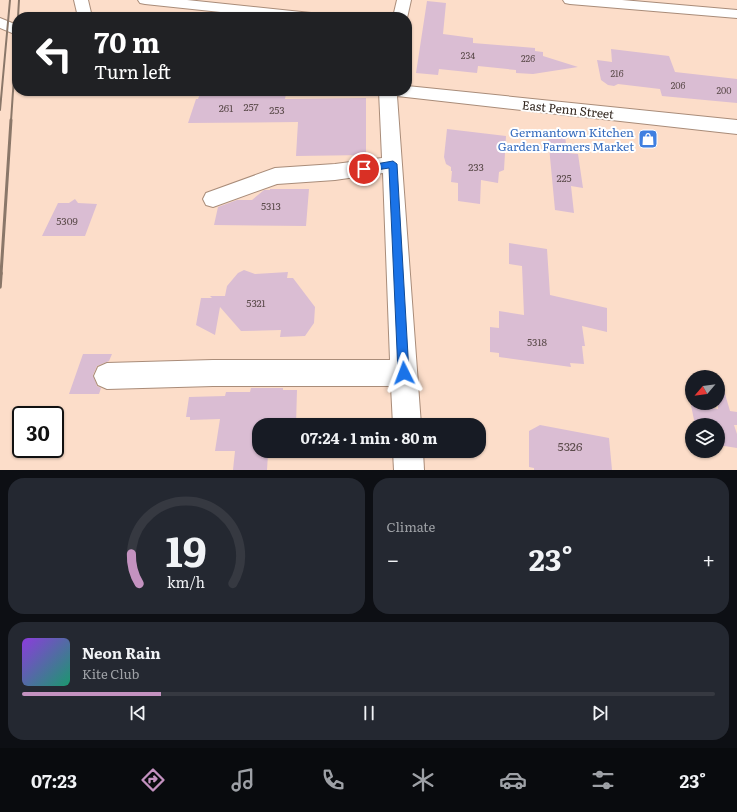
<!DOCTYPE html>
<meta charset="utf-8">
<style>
:root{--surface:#171b24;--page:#242831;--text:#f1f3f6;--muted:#9ea1a6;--line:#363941;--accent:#c492c0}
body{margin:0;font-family:Literata,serif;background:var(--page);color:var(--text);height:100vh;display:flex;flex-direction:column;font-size:15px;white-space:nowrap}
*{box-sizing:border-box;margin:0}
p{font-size:13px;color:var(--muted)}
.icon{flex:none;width:22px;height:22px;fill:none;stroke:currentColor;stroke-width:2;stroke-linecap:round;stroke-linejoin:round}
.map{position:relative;height:470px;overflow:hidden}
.side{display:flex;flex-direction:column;gap:8px;padding:8px;background:#0d0f14;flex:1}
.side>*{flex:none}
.top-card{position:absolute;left:12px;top:12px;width:400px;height:84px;border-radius:16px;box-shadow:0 1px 3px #0004;background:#202124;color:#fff;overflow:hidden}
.needle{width:26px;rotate:241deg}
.controls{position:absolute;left:685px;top:370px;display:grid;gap:8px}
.controls a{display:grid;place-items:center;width:40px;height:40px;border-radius:50%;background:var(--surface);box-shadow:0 1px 3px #0004;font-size:20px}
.speed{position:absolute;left:12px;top:406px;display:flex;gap:8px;font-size:20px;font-weight:700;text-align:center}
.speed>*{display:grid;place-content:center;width:52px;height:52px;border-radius:50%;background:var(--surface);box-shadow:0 1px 3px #0004;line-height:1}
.speed .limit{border:2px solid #111;border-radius:6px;background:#fff;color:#111}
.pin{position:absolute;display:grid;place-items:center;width:34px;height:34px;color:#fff;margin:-17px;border:2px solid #fff;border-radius:50%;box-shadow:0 1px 4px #0007}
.me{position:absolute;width:44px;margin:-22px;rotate:357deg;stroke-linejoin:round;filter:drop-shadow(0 0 3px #0008)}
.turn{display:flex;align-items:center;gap:14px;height:84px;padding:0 16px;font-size:18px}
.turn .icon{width:52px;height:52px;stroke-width:2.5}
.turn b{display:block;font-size:28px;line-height:34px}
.big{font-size:30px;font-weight:700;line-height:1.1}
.side .tile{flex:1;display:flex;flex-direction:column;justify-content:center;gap:6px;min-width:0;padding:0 14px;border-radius:16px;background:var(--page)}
.side .dial{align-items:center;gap:0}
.dial svg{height:104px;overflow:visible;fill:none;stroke:var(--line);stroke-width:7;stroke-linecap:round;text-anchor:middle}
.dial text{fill:var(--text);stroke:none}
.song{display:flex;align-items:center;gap:12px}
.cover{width:48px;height:48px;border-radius:6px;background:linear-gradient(135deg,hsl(270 70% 55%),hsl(160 70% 35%))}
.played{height:4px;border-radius:2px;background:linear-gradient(90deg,var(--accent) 20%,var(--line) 20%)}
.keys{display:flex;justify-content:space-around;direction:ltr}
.heat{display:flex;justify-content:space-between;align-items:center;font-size:22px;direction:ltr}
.side .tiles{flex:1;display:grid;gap:8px;grid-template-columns:1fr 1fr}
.tile:last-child{grid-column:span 2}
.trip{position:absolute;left:252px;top:418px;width:234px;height:40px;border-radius:16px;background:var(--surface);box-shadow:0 1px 3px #0004;font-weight:700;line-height:40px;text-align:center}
.dock{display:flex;height:64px;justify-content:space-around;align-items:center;background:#090b0e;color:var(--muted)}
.dock .icon{width:28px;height:28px}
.dock .selected{color:var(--accent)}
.dock b{font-size:18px;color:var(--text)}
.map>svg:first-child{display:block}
.building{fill:#dabdd3}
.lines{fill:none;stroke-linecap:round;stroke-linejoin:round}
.minor-casing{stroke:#a98c79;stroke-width:2}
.minor{fill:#fff;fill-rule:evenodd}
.rail-far2{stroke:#8a7769;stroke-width:2}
.rail-far1{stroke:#8a7769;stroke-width:3}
.rail{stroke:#8a7769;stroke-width:3.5}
.route{fill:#1a73e8;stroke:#114b97}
.labels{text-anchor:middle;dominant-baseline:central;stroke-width:4;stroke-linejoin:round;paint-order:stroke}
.far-number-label{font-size:9px;fill:#5c4c4c}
.number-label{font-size:10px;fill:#5c4c4c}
.street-label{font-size:12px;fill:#32271f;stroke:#fff}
.shop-label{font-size:12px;fill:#366cbe;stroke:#fff;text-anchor:end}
.near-number-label{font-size:12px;fill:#5c4c4c}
</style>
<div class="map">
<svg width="737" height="470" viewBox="0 0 737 470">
<rect width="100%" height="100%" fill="#fcddc9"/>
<!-- building -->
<g class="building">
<polygon points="427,1 446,3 443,34 473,38 473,43 535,48 535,51 543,52 543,56 578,67 533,74 516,73 516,70 478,66 477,73 439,69 438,75 416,73"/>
<polygon points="611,49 669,56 675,72 737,79 737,103 662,96 660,89 618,84 614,86 608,85 601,80 597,60 612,62"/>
<polygon points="200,94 286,94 285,99 366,98 366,155 296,156 298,122 188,123 196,99 198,99"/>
<polygon points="447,129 506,136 504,170 499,172 498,183 481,180 480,204 458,201 458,183 451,182 452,171 451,171 451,167 446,164 444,157"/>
<polygon points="565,135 567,153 578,154 583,188 571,186 574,213 555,210 548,136"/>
<polygon points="270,189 309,189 306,226 214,225 218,207 237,200 252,200 264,190 270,190"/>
<polygon points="75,199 78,203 97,204 85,236 42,236 58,203 69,203"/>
<polygon points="509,243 547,249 550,295 607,308 607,332 582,326 585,346 582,346 584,364 570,363 571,367 499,357 499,353 490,352 490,327 499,328 499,311 524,315 522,266 509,264"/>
<polygon points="244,270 255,274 288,272 287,278 293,278 315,307 314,323 305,336 280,337 281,330 241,331 220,307 215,335 196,325 201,298 212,298 210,296 225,296 227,286 238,273"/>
<polygon points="83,354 112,354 109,361 97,366 93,375 97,386 101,388 99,394 69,394"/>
<polygon points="718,387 723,387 730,411 737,412 737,425 734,425 737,434 737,448 718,445 718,425 695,425 691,405 718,409"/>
<polygon points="251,388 283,388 283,390 297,390 296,425 259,425 259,451 295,451 295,453 268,454 267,470 233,470 235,451 215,451 220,419 190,420 190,417 186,417 189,397 225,396 226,392 250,392"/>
<polygon points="540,425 609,438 612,470 534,470 534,468 529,467 529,431"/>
</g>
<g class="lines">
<defs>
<g id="minor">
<polygon points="74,0 88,0 92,17 78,17"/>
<polygon points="138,0 187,0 311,13 316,14 318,17 268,17 145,4 140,3"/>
<polygon points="397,0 411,0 407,18 393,17"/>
<polygon points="563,0 622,0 737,10 737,18 570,4 565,3"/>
<polygon points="0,18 17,25 17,35 0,28"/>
<polygon points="407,86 737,120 737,134 397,96 421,425 393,425 391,386 213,386 107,389 98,385 94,376 98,367 107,363 213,360 390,360 383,173 335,180 277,184 213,207 206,205 203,199 206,193 275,168 335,164 382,158 379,91 407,91"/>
<polygon points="393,451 423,451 424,470 394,470"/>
</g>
</defs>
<!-- minor casing -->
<use href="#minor" class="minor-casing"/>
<!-- minor -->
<use href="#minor" class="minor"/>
<!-- rail-far2 -->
<g class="rail-far2">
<polyline points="18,17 19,0"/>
<polyline points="0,110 10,0"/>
<polyline points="11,121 17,32"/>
</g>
<!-- rail-far1 -->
<polyline class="rail-far1" points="1,274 11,120"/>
<!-- rail -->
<polyline class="rail" points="0,287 1,273"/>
</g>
<!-- route -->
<polygon class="route" points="393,161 397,164 409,373 407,377 404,378 400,377 398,373 389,168 364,172 360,169 364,166"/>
<!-- icons -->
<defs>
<symbol id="shop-square" viewBox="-11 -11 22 22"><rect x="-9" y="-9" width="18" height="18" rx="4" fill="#3f7fe0" stroke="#fff"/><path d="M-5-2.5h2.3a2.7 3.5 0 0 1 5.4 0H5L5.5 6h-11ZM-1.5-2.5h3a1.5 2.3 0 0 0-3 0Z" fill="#fff"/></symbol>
</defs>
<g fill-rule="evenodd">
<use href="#shop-square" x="637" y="128" width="22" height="22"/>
</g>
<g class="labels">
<!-- far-number labels -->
<g class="far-number-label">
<text x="468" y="55">234</text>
<text x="528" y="58">226</text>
<text x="617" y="73">216</text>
<text x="678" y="85">206</text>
<text x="724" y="90">200</text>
</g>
<!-- number labels -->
<g class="number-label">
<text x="251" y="106">257</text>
<text x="226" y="107">261</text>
<text x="277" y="109">253</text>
<text x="476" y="166">233</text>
<text x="564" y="177">225</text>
<text x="271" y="205">5313</text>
<text x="67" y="220">5309</text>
<text x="256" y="302">5321</text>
<text x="537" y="341">5318</text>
</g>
<!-- street labels -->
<g class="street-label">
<text transform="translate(568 109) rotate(6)">East Penn Street</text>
</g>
<!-- shop labels -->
<g class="shop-label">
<text x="634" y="132">Germantown Kitchen<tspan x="634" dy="14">Garden Farmers Market</tspan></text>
</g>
<!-- near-number labels -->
<g class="near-number-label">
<text x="570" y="446">5326</text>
</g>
</g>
</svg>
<div class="controls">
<a><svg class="needle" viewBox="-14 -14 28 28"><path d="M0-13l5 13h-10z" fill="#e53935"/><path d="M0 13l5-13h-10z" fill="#9ea1a6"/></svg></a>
<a><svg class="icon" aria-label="layers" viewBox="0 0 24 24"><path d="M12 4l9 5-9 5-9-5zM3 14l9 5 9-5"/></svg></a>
</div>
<div class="speed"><div class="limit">30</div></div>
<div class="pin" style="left:364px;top:169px;background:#d93025"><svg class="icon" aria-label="arrive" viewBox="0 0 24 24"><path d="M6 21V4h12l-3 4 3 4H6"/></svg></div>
<svg class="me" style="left:404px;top:373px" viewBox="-20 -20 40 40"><path d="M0-17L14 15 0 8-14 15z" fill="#1a73e8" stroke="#fff" stroke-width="4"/></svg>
<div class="trip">07:24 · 1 min · 80 m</div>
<div class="top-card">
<div class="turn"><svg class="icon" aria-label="left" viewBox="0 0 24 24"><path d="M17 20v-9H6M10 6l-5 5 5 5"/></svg><div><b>70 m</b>Turn left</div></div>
</div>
</div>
<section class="side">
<div class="tiles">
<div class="tile dial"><svg viewBox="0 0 100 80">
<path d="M14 69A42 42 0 1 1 86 69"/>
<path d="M14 69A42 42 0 0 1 8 46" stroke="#c492c0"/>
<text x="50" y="56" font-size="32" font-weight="700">19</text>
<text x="50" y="72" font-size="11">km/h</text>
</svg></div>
<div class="tile"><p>Climate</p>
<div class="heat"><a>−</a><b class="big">23°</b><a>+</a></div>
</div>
<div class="tile">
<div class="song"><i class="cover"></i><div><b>Neon Rain</b><p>Kite Club</p></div></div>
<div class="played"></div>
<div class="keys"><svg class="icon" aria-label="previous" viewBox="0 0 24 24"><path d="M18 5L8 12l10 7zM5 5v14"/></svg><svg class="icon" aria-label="pause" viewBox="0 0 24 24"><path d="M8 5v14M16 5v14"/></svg><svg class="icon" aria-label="next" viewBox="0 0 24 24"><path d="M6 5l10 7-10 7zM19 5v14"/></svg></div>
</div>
</div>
</section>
<nav class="dock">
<b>07:23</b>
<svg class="icon selected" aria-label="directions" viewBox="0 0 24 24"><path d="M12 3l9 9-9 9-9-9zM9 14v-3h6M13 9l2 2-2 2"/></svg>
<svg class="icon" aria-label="music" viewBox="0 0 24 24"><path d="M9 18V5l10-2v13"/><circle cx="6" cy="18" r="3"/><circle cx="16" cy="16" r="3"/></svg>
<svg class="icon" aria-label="phone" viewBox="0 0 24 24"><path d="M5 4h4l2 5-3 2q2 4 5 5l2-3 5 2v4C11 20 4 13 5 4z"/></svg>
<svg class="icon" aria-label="climate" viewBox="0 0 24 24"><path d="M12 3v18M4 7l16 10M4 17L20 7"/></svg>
<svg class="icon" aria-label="car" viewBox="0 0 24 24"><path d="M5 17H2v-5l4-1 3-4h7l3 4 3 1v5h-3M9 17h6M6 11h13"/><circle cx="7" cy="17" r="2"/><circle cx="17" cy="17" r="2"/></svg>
<svg class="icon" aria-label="filters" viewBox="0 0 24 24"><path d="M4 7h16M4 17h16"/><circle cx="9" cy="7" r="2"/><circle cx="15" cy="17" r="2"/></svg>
<b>23°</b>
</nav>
